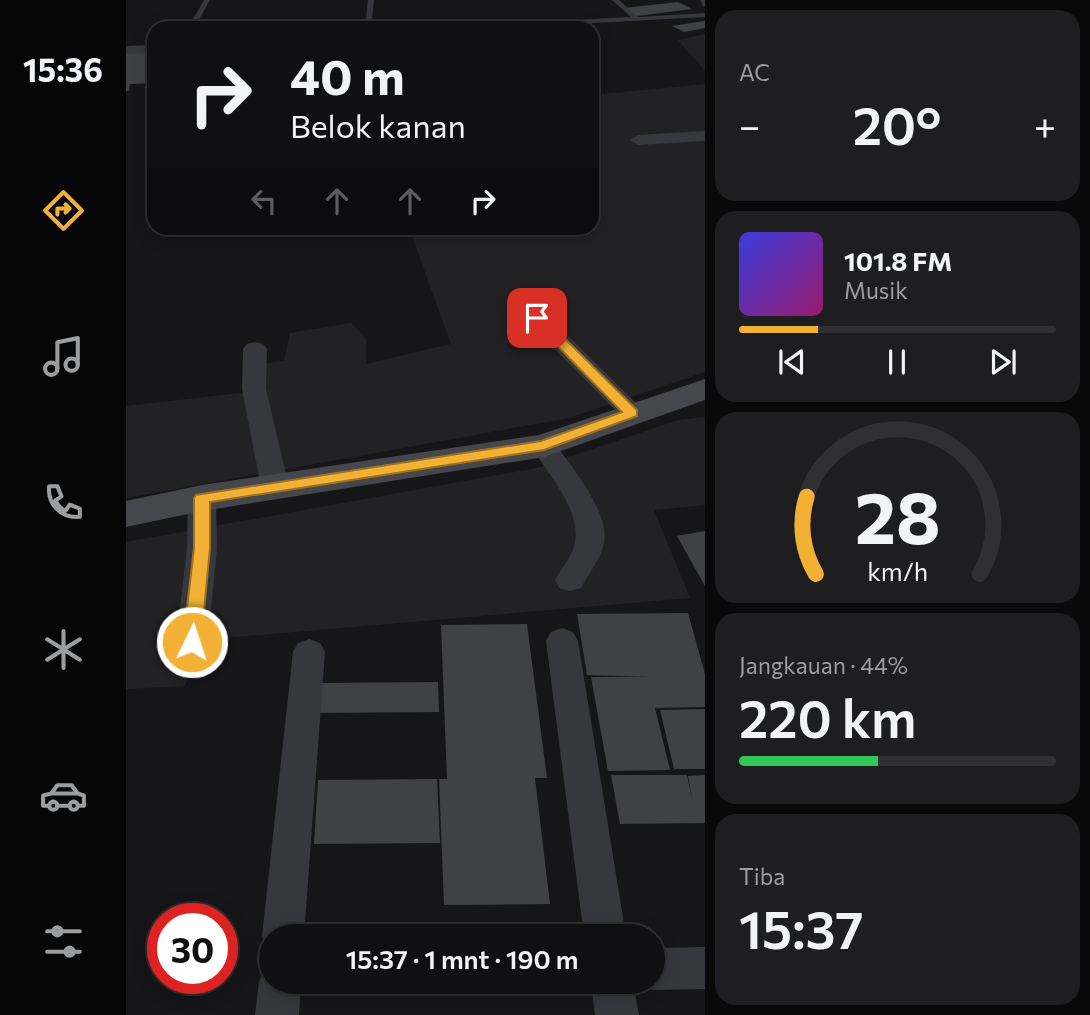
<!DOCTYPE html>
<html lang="id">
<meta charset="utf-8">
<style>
:root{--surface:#101012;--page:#1e1e20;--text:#f1f3f6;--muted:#9c9d9f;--line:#303032;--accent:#f2b134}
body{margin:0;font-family:Commissioner,sans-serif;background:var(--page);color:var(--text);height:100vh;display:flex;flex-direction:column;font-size:26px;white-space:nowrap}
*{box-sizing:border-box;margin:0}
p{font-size:23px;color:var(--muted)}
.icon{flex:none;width:38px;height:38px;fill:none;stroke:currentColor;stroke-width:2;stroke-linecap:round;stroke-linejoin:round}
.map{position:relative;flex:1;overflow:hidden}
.panel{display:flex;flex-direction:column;gap:10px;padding:10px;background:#09090a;width:385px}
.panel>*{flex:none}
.hud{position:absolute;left:21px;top:21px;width:452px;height:214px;border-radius:21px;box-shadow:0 4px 18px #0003,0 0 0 2px var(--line);background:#101012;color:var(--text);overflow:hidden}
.speed{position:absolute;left:21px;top:903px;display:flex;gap:14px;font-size:35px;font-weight:700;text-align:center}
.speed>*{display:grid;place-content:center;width:91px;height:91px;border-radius:50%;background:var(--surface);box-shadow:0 4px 18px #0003,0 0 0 2px var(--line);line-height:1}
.speed .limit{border:10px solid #d22;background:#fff;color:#111}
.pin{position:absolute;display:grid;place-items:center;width:60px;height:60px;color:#fff;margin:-30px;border-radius:14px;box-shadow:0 4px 10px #0006}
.me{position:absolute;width:77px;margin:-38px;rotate:4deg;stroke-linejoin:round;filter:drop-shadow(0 0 5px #0008)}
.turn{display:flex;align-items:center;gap:24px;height:147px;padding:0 28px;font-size:32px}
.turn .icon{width:91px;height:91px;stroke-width:2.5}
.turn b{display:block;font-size:49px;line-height:60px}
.lanes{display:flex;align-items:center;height:66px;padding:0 28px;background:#0003;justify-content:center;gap:35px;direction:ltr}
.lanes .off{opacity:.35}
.big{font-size:52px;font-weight:600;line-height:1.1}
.panel .widget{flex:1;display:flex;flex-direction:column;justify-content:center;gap:10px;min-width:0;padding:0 24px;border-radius:21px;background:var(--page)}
.panel .dial{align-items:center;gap:0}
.dial svg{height:182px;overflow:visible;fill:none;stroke:var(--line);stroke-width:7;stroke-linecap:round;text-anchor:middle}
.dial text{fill:var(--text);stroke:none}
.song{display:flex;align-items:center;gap:21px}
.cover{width:84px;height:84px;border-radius:10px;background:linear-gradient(135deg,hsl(240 70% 55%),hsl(320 70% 35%))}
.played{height:7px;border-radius:4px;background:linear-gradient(90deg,var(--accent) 25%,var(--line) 25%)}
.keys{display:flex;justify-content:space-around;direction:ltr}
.heat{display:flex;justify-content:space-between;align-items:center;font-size:38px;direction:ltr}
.charge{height:10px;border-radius:5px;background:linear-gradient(90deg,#34c759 44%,var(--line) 0)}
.trip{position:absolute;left:133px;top:924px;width:406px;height:70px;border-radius:35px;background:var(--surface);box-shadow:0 4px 18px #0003,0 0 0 2px var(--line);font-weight:600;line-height:70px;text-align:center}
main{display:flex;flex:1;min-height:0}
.tabs{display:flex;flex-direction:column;width:126px;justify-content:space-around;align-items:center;background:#060607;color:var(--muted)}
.tabs .icon{width:49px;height:49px}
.tabs .active{color:var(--accent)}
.tabs b{font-size:32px;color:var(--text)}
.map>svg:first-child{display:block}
.built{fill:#222225}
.building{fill:#404145}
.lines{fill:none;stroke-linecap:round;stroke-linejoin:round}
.lane{fill:#37383d;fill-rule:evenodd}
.street{fill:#37383d;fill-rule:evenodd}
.secondary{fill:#45474d;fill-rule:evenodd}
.route{fill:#f2b134;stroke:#9d7322;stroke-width:2}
</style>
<main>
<nav class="tabs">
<b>15:36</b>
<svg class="icon active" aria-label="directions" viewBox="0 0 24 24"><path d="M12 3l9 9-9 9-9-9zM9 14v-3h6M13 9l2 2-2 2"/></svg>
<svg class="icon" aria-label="music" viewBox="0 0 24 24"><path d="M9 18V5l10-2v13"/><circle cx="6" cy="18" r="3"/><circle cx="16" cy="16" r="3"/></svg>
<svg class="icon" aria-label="phone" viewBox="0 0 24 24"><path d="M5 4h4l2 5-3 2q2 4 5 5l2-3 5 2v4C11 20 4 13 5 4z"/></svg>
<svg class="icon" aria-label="climate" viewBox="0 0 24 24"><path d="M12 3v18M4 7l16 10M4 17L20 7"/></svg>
<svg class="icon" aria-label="car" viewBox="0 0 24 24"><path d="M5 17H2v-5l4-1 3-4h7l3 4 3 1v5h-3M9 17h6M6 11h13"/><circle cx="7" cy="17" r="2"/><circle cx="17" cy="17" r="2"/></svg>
<svg class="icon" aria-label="filters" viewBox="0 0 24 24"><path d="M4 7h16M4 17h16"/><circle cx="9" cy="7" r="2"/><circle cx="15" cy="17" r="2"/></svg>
</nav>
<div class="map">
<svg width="579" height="1015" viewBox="0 0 579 1015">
<rect width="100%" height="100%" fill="#161618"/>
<!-- built -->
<g class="built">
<polygon points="579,34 579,71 552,40"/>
<polygon points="579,84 579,372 443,418 0,498 0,406 123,392 134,364 158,361 164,333 225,323 240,338 240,364 325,344 283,228 466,228 466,95"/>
<polygon points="579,417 579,505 528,510 564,598 86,639 58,686 0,689 0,542 411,468 552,420"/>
</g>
<!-- building -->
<g class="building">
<polygon points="552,2 566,9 511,16 498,8"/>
<polygon points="579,21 579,28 558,32 546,26"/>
<polygon points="0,51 28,51 28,83 4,84 3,91 0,91"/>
<polygon points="579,531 579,586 551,536"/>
<polygon points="562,613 579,674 579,707 529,708 544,770 482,771 465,677 522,677 461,675 451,614"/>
<polygon points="401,624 421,778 409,778 424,904 318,905 313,779 321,779 315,625"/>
<polygon points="312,682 313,712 188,713 190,683"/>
<polygon points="579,709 579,769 548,769 534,710"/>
<polygon points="485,775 561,775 567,803 562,776 579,775 579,823 494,824"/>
<polygon points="311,779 314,843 188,844 192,780"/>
</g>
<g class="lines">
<!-- lane -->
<g class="lane">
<polygon points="78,0 84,0 72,21 77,28 71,28 66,21"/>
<polygon points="242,0 248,0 245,28 239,28"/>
<polygon points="486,0 493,0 512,17 579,13 579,17 373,28 334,28 337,26 505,17"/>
<polygon points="574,0 579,0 579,7 577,6"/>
</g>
<!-- street -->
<g class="street">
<polygon points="28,45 28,53 0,54 0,46"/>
<polygon points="579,131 579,141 512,145 504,140 512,135"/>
<polygon points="411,311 419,313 515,408 519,413 515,418 506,421 497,418 403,323 400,318 403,313"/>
<polygon points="129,342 137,344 141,349 140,389 163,487 159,493 149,496 139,493 135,487 116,389 117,349 121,344"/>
<path d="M418 438 427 440C444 466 484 511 478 543 475 559 462 574 455 588L444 591 433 588 429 580C435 569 445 558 448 546 458 512 421 473 405 446L409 440Z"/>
<polygon points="76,489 86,491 90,498 91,548 82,642 77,651 66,655 55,651 50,642 61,548 62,498 66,491"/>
<polygon points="436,628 447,632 452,641 500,936 458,936 420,641 425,632"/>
<polygon points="183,639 194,643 199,652 178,936 145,936 145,952 136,936 167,652 172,643"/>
<polygon points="579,947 579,989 527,990 512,984 511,982 527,982 527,948"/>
<polygon points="145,964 145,982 175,982 173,1015 129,1015 133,982 139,967"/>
<polygon points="465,982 507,982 513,1015 469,1015"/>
</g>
<!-- secondary -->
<polygon class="secondary" points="579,379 579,400 418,457 76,511 0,527 0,501 76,485 413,435"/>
</g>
<!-- route -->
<polygon class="route" points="411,314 415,315 511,410 511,416 418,450 84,502 84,548 75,642 72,647 66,649 60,647 57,642 68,548 68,498 70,495 415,441 496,412 406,320 406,315"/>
</svg>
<div class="speed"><div class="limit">30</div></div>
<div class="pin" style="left:411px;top:318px;background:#d93025"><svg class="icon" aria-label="arrive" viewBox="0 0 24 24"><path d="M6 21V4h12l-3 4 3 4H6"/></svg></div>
<svg class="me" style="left:66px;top:642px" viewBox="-20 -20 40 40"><circle r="17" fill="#f2b134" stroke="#fff" stroke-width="3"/><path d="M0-11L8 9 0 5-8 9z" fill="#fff"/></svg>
<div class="trip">15:37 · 1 mnt · 190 m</div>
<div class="hud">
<div class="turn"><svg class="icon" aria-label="right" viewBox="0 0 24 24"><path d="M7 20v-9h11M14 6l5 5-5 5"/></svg><div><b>40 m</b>Belok kanan</div></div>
<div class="lanes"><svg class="icon off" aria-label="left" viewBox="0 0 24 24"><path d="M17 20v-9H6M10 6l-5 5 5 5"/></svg><svg class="icon off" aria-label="ahead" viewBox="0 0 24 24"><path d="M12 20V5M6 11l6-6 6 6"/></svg><svg class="icon off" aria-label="ahead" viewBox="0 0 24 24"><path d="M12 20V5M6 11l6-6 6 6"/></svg><svg class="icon" aria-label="right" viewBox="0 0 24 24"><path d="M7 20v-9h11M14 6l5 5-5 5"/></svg></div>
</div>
</div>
<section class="panel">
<div class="widget"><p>AC</p>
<div class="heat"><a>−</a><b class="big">20°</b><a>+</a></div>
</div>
<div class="widget">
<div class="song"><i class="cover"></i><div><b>101.8 FM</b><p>Musik</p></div></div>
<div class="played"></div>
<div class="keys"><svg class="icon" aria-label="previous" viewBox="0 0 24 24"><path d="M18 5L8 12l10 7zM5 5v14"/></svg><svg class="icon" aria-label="pause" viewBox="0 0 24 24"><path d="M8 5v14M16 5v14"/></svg><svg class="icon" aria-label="next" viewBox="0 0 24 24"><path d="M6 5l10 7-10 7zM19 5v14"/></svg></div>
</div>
<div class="widget dial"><svg viewBox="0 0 100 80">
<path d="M14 69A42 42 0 1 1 86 69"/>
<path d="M14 69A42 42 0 0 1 10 35" stroke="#f2b134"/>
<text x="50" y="56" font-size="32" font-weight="700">28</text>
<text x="50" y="72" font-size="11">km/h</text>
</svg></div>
<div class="widget"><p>Jangkauan · 44%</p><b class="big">220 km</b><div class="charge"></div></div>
<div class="widget"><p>Tiba</p><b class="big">15:37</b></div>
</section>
</main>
